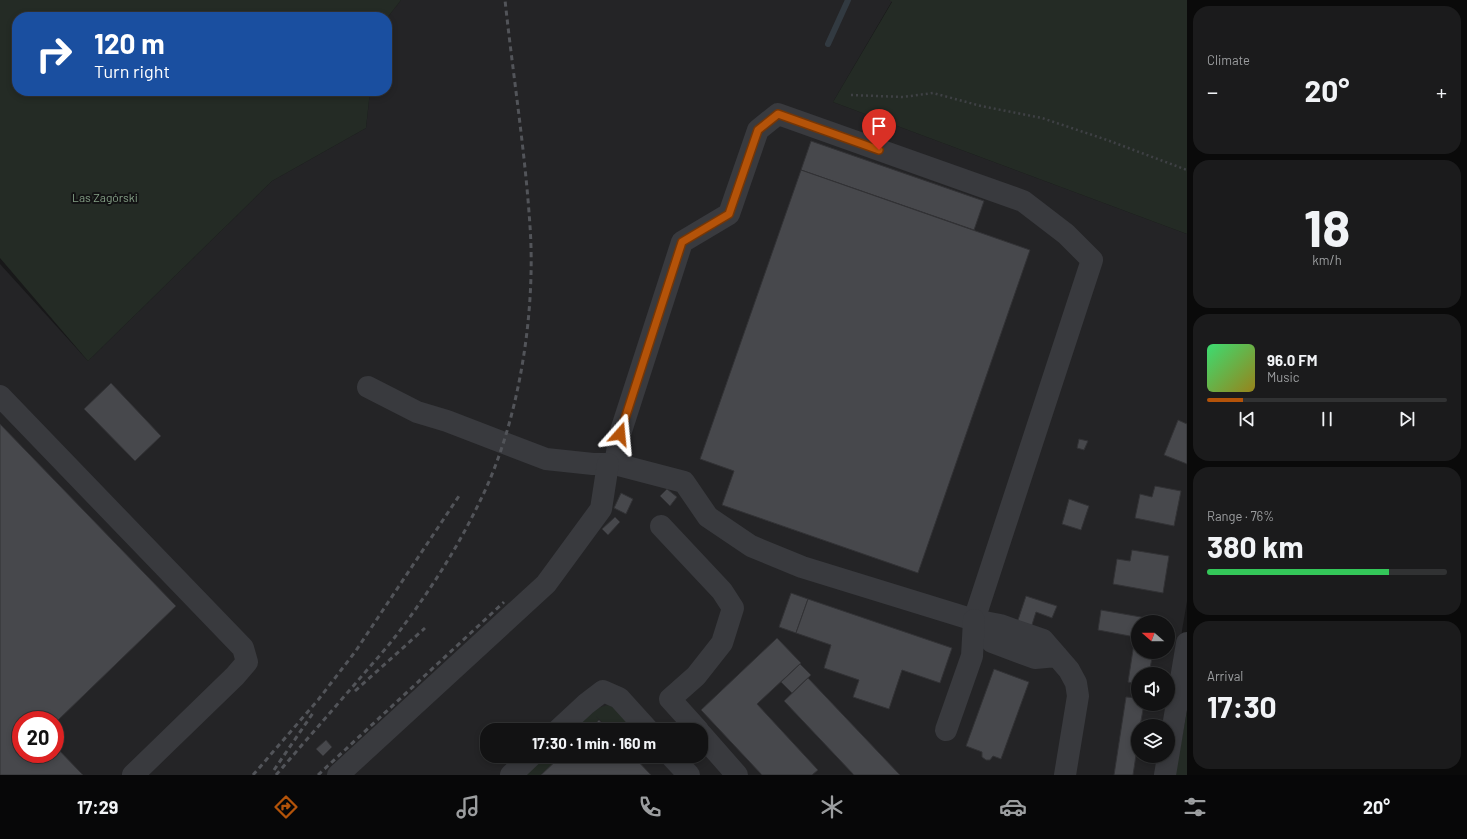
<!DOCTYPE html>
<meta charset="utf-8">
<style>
:root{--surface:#121213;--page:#1b1b1c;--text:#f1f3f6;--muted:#9c9ea0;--line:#313233;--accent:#b45309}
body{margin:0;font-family:Barlow,sans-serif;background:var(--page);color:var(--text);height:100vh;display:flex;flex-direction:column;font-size:15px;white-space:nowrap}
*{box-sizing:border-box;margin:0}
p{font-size:13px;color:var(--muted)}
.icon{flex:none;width:22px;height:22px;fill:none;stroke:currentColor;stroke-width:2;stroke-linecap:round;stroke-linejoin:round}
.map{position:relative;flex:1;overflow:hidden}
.sheet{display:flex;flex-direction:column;gap:6px;padding:6px;background:#0a0a0a;width:280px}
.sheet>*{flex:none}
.guide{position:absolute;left:12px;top:12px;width:380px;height:84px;border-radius:16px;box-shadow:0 2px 6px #0003,0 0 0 1px var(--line);background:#1a4fa0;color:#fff;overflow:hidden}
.needle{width:26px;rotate:290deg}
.tools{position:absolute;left:1131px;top:615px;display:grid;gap:8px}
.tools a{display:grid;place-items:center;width:44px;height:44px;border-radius:50%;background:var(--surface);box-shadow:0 2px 6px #0003,0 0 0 1px var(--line);font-size:20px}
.speed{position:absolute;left:12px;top:711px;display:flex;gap:8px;font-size:20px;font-weight:700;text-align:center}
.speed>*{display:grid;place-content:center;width:52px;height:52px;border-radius:50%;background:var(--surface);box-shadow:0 2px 6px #0003,0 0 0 1px var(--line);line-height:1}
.speed .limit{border:6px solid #d22;background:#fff;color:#111}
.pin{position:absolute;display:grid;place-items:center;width:34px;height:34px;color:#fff;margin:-41px -17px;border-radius:50% 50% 50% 0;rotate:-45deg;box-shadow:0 0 4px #0007}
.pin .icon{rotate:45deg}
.me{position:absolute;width:44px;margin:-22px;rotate:18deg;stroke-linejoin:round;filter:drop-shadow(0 0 3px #0008)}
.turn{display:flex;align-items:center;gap:14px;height:84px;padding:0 16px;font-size:18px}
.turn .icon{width:52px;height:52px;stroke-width:2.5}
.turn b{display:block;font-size:28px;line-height:34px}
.big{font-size:30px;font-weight:700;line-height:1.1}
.sheet .card{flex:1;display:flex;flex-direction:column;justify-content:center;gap:6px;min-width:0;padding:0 14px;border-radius:16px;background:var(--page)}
.sheet .dial{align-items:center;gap:0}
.dial b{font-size:52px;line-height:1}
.song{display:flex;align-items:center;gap:12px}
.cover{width:48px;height:48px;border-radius:6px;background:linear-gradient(135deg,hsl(140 70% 55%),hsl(50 70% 35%))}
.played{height:4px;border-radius:2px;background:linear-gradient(90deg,var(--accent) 15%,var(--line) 15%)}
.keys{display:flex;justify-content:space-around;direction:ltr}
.heat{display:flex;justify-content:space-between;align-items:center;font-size:22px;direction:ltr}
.charge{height:6px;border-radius:3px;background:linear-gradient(90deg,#34c759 76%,var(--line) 0)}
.trip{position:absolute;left:480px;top:723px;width:228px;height:40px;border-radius:16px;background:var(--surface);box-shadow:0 2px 6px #0003,0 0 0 1px var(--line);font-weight:700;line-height:40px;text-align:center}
.tab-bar{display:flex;height:64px;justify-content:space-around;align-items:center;background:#070708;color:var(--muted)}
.tab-bar .icon{width:28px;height:28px}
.tab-bar .current{color:var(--accent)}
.tab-bar b{font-size:18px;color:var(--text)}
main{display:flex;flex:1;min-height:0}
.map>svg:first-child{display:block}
.built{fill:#242426;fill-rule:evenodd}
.green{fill:#242b25}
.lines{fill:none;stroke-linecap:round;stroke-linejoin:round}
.stream{stroke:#323a41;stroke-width:6}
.building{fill:#47484c;stroke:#323235}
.path{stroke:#3f4145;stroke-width:2.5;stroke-dasharray:2 3;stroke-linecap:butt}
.minor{stroke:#393a3e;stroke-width:22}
.rail{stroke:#525459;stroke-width:3;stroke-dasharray:5 4;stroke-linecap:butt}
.route-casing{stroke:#753606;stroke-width:10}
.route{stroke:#b45309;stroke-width:7}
.labels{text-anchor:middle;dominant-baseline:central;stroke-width:4;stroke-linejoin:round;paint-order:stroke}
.park-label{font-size:12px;fill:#85a087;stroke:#131314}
</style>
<main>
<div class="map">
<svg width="1187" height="775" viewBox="0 0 1187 775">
<rect width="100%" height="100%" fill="#181819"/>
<!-- built -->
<path class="built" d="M401 0H889L892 1 833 102 1187 234V601L1166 726H1138V756H1161L1157 775H0V264L88 361 272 181 366 128 370 91H387V18ZM1138 622H1168V652H1138ZM1138 674H1168V704H1138ZM21 720H55V754H21ZM487 730H701V756H487Z"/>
<!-- green -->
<g class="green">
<polygon points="0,0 401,0 387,18 387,17 17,17 17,91 370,91 366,128 272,181 88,361 0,258"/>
<polygon points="889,0 1187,0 1187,234 833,102 892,2"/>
<polygon points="608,705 616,709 631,725 625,730 610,730 596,716 599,720 589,730 571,730 598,708"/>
<polygon points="1187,711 1187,775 1175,775"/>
<polygon points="543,758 551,759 555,762 541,775 522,775 537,760"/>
</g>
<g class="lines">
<!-- stream -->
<polyline class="stream" points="828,44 848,0"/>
</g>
<!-- building -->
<g class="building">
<polygon points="811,141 984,201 974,230 801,170"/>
<polygon points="801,170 1030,250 918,573 722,505 734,471 700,459"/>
<polygon points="111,383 161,436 135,461 84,409"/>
<polygon points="1178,420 1187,424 1187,464 1164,455"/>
<polygon points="0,424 176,606 55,723 55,720 21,720 21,754 55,754 55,746 83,775 0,775"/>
<polygon points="1079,439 1088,441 1084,450 1077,448"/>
<polygon points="1155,486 1181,491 1174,526 1135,518 1140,494 1152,497"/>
<polygon points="667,489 677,497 670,506 660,496"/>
<polygon points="621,493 633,499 626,514 614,508"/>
<polygon points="1069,499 1089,506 1081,530 1062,524"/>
<polygon points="615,517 620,522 608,535 602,529"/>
<polygon points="1132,550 1169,556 1163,593 1113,584 1117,559 1130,561"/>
<polygon points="791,593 808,599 796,633 779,627"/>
<polygon points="1026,596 1057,606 1052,618 1036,612 1031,628 1017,623"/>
<polygon points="808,599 952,648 940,683 902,670 889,709 853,697 859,680 824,668 831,645 796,633"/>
<polygon points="1101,610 1158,620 1158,622 1138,622 1138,652 1153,652 1149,674 1138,674 1138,684 1128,682 1135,637 1098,630"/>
<polygon points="777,638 801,663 757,704 818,770 812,775 762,775 701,710"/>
<polygon points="800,664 811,675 792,693 781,682"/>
<polygon points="994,669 1029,682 1001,759 993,756 990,760 986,760 982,757 982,752 966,746"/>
<polygon points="808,678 900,775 854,775 784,701"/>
<polygon points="1126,697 1138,698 1138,704 1144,704 1140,726 1138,726 1138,742 1133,775 1114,775"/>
<polygon points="599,720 608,730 589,730"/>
<polygon points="326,740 332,747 323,756 316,749"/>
<polygon points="561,756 633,756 651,775 541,775"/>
</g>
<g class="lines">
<!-- path -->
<polyline class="path" points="851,95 903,97 933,93 981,106 1042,118 1107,140 1187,170"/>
<!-- minor -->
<g class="minor">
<polyline points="368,387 417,412 447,421 546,459 593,464 615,464"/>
<polyline points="0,396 243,648 247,662 235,676 133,775"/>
<polyline points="661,526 722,591 733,608 722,643 696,676 670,699 698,730"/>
<polyline points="1057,656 1035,658 992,642 974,620 802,567 751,546 708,517 684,482 615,464 620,434 682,242 729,214 758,130 778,114 1023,201 1066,234 1092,260 974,620 1000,625 1043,640 1069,670 1076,683 1078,696 1065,775"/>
<polyline points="558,730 586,704 603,691 619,698 648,730"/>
<polyline points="946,730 972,656 974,620"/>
<polyline points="701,734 737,775"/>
<polyline points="671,756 689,775"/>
<polyline points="338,775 546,584 601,509 608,464"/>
<polyline points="511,775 531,756"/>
<polyline points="1165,775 1187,643"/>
</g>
<!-- rail -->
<g class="rail">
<polyline points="355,691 425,628"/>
<polyline points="274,770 313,713"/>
<polyline points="253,775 318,700 355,652 459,496"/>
<path d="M276 775C302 745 328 715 355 684 371 665 389 646 404 625 433 586 459 545 480 501 519 423 536 313 530 226 525 150 513 75 505 0"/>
<polyline points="318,775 504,602"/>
</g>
</g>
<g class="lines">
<defs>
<polyline id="route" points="620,434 682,242 729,214 758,130 778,114 879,150"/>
</defs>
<!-- route casing -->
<use href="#route" class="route-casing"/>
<!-- route -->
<use href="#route" class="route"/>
</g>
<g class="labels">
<!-- park labels -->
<g class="park-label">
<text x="105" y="197">Las Zagórski</text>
</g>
</g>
</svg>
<div class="tools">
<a><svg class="needle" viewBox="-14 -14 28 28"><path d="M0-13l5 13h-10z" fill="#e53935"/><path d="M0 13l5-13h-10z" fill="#9c9ea0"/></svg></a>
<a><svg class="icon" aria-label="sound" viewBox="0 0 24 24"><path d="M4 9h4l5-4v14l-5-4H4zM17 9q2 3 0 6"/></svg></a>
<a><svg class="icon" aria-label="layers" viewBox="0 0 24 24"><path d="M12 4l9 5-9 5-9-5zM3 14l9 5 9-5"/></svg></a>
</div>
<div class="speed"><div class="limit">20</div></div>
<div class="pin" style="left:879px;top:150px;background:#d93025"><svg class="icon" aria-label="arrive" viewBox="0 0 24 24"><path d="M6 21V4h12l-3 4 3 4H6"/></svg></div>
<svg class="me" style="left:620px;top:434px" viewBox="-20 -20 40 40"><path d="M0-17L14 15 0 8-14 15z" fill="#b45309" stroke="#fff" stroke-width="4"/></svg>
<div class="trip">17:30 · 1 min · 160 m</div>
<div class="guide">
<div class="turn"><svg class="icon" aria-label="right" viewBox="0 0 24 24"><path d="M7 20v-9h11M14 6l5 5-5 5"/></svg><div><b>120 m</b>Turn right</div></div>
</div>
</div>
<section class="sheet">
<div class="card"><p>Climate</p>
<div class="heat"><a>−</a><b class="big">20°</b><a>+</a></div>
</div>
<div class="card dial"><b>18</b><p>km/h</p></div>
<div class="card">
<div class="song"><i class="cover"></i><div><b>96.0 FM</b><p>Music</p></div></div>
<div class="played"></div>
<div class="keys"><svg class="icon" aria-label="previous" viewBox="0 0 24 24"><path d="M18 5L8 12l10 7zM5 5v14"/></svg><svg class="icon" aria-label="pause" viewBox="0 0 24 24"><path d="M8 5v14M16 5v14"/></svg><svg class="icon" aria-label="next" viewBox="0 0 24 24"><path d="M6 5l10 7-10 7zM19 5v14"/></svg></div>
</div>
<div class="card"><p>Range · 76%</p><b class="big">380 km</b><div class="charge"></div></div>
<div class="card"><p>Arrival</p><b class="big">17:30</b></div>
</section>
</main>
<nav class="tab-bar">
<b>17:29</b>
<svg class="icon current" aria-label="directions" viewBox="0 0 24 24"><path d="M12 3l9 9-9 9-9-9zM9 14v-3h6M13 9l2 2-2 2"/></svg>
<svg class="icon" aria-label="music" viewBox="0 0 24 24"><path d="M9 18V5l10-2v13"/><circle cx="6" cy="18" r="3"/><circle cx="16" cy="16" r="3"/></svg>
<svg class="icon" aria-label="phone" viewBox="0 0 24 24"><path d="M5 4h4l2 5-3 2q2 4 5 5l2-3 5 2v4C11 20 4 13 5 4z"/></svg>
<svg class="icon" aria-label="climate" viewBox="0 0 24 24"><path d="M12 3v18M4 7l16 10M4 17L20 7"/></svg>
<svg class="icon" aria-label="car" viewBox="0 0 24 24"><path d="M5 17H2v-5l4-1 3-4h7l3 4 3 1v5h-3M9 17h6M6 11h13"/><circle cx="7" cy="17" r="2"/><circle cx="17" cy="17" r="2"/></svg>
<svg class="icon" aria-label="filters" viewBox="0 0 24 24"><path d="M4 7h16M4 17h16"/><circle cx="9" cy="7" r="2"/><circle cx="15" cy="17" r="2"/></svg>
<b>20°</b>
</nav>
